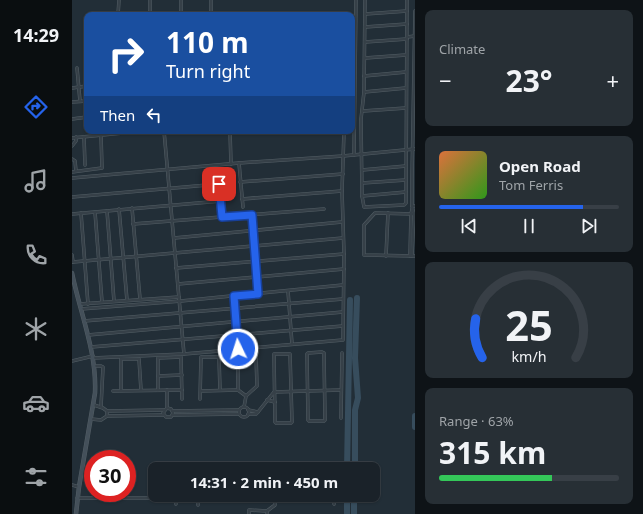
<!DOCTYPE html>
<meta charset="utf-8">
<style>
:root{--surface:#1a2229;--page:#272f35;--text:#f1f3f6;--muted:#9fa4a8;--line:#383f46;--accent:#2563eb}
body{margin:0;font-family:"Noto Sans",sans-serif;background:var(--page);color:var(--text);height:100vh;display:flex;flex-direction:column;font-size:15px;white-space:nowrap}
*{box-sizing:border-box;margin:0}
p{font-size:13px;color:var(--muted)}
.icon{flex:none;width:22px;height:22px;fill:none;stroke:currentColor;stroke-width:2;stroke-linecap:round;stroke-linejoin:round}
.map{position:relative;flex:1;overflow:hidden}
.drawer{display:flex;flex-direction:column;gap:10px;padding:10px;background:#0e1317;width:228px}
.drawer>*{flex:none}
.top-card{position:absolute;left:12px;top:12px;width:271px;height:122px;border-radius:8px;box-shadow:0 1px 3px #0004,0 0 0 1px var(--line);background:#1a4fa0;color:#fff;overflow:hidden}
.speed{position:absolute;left:12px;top:450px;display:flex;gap:8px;font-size:20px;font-weight:700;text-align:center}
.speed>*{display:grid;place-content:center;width:52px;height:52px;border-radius:50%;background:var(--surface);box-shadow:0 1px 3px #0004,0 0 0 1px var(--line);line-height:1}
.speed .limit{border:6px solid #d22;background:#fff;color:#111}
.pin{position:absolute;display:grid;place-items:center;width:34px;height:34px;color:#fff;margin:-17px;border-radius:8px;box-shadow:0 2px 6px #0006}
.me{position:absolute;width:44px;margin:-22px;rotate:356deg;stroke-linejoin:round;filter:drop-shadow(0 0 3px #0008)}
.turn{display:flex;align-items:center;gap:14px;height:84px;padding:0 16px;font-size:18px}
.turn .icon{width:52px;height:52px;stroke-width:2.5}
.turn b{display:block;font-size:28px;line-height:34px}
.then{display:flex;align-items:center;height:38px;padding:0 16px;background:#0003;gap:8px;font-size:15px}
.big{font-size:30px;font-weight:700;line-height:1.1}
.drawer .tile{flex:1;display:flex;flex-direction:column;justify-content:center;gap:6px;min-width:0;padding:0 14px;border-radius:8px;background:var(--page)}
.drawer .dial{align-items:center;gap:0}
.dial svg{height:104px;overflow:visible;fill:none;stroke:var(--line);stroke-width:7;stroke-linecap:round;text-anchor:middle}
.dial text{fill:var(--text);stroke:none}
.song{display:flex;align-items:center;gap:12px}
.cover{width:48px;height:48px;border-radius:6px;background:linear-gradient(135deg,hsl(20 70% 55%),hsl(110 70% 35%))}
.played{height:4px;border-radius:2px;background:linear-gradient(90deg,var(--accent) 80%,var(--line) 80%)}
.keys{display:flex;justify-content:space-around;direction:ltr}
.heat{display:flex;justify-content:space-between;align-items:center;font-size:22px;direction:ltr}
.charge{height:6px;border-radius:3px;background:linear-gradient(90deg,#34c759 63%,var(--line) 0)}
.trip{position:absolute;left:76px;top:462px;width:232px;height:40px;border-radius:8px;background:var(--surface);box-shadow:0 1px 3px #0004,0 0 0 1px var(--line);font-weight:700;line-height:40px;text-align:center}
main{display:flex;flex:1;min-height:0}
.menu{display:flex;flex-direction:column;width:72px;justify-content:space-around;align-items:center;background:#0a0e10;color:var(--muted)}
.menu .icon{width:28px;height:28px}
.menu .selected{color:var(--accent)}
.menu b{font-size:18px;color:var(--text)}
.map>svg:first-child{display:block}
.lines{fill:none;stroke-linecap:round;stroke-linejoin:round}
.river{stroke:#374d5d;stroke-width:6}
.street-casing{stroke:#535e65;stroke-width:3.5}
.secondary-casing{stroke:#535e65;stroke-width:4.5}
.street{stroke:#364048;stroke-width:2.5}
.secondary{stroke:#44505a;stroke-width:3.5}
.route-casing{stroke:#184099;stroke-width:10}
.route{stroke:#2563eb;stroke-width:7}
</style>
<main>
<nav class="menu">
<b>14:29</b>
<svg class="icon selected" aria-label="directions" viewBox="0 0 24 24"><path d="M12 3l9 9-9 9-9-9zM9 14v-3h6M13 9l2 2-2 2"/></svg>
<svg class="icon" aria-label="music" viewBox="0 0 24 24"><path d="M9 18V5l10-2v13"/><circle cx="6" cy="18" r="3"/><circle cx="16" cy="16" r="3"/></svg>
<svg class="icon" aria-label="phone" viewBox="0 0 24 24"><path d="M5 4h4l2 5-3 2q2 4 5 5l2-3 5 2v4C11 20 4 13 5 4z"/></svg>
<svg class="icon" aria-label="climate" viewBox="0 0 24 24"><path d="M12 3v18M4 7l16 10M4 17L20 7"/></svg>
<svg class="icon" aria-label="car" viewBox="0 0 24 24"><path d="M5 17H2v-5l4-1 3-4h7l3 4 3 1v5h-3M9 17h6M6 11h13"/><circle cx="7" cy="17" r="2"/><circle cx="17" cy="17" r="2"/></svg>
<svg class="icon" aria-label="filters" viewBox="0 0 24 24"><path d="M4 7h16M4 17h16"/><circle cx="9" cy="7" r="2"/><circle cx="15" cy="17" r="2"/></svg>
</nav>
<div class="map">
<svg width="343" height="514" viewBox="0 0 343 514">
<rect width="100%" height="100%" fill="#222e37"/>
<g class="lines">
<!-- river -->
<g class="river">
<polyline points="343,416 343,427"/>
<polyline points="275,469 278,300"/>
<polyline points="283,469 283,410 286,398 283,358 285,298"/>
<polyline points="275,495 275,514"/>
<polyline points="282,514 282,495"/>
</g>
<defs>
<g id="street">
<polyline points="293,0 292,92 289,119 290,196 292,207 332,205 334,203 335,0"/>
<polyline points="343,11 340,179 340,206 343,206"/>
<polyline points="78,13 137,13"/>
<polyline points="18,14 46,14"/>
<polyline points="293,14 335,11"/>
<polyline points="46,15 47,0"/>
<polyline points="78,15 78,0"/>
<polyline points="109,15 109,0"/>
<polyline points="139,15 139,0"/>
<polyline points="293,27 335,24"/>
<polyline points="335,37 343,36"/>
<polyline points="293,42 335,39"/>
<polyline points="293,58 334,55"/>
<polyline points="5,68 8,101"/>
<polyline points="292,76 334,72"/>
<polyline points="0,88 15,86"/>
<polyline points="292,92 334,88"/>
<polyline points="0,102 15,101"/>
<polyline points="291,111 334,108"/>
<polyline points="0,119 15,117"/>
<polyline points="92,131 112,354"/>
<polyline points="158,131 159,164"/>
<polyline points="12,137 13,165"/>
<polyline points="0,138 71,131"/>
<polyline points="0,146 4,141 4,137"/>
<polyline points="282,155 284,0"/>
<polyline points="0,159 3,161 4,171"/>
<polyline points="167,163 171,207"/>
<polyline points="290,170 334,166"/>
<polyline points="0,172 30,168 29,135"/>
<polyline points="0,178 167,163 271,156 343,149"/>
<polyline points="168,182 271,174"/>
<polyline points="290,183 334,180"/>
<polyline points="290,196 334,192"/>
<polyline points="0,197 147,184 148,185 150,217"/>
<polyline points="170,199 270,191"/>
<polyline points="340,206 342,214 340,256"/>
<polyline points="60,208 68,299"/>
<polyline points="47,209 55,300"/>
<polyline points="35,211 42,301"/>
<polyline points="23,212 30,302"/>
<polyline points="9,213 16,304"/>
<polyline points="0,214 149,201"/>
<polyline points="342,214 303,213 292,225 292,255 343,256"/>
<polyline points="179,215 186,294"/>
<polyline points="61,224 252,209"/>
<polyline points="102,238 270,222"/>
<polyline points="0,255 1,262"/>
<polyline points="314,256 316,213"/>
<polyline points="338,256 339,214 340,209"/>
<polyline points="1,262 271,238"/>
<polyline points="104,268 272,254"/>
<polyline points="106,284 272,269"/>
<polyline points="216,291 220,344"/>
<polyline points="162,296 166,349"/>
<polyline points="8,304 107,297"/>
<polyline points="9,309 109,301 271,285"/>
<polyline points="12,321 271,299"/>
<polyline points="16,335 271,312"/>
<polyline points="19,347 271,326"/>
<polygon points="236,353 250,352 252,353 253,420 252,421 237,421 236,420 235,354"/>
<polygon points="202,354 218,354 220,422 219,423 204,423 203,422"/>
<polyline points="21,358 112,354 271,340 272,254 270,191 272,131"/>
<polyline points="0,361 21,356"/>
<polyline points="23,366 29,366 31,367 29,407"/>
<polyline points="86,376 110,375"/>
<polyline points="49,390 49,359 67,359 69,390"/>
<polyline points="86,390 86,358 109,357 110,399"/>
<polyline points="95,390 95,408 91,413 94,417 99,417 101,413 99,409 95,408"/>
<polyline points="166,390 166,356 184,355 185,386 174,396 172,407"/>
<polyline points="41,391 110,390"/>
<polyline points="129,391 166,390 174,396"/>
<polyline points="128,399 129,357 146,357 147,358 148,390"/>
<polyline points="195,400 203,402"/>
<circle cx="172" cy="412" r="5"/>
<polyline points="176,410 186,412 184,414 176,414"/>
<polyline points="35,411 92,410"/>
<polyline points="101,411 167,410"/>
<polyline points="186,412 202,392 269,390"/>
<polyline points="101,415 167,414"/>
<polyline points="35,416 92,415"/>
<polyline points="269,418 270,353"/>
<polyline points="19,419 29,420 35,416 35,411 31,408 22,405"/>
<polyline points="0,485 7,487"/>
<polyline points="103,495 104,504"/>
<polyline points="5,498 262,498"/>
<polyline points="262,504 263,495"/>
<polyline points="126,505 126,495"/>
<polyline points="195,511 203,505 203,495"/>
<polyline points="177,514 177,510 195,511 195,514"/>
</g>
<path id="secondary" d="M0 273C8 313 25 352 23 393L7 487 4 514"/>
</defs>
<!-- street casing -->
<use href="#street" class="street-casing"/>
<!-- secondary casing -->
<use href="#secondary" class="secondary-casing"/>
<!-- street -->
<use href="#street" class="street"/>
<!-- secondary -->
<use href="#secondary" class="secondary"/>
</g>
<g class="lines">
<defs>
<polyline id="route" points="147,184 150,217 180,215 186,294 162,296 166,349"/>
</defs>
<!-- route casing -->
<use href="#route" class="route-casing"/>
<!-- route -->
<use href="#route" class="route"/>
</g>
</svg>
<div class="speed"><div class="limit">30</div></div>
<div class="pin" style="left:147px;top:184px;background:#d93025"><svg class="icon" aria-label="arrive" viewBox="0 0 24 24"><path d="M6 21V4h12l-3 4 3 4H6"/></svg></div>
<svg class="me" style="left:166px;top:349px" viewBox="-20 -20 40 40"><circle r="17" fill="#2563eb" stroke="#fff" stroke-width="3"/><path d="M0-11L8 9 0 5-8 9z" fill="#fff"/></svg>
<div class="trip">14:31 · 2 min · 450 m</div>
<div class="top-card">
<div class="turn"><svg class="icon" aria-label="right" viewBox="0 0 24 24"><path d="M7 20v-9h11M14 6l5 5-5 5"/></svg><div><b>110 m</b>Turn right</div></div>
<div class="then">Then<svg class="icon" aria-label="left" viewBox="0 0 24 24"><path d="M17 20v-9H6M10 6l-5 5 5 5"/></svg></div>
</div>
</div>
<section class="drawer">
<div class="tile"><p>Climate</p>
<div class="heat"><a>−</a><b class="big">23°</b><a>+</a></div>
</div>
<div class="tile">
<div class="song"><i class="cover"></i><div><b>Open Road</b><p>Tom Ferris</p></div></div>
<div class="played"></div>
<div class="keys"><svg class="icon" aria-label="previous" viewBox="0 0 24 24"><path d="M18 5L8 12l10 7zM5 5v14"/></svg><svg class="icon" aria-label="pause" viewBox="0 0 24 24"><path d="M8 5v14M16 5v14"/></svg><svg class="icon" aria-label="next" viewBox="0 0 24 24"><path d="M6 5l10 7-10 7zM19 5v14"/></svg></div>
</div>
<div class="tile dial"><svg viewBox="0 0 100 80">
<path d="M14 69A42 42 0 1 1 86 69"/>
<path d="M14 69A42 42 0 0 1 9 39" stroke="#2563eb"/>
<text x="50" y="56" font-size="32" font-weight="700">25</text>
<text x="50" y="72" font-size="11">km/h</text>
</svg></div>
<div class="tile"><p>Range · 63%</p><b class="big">315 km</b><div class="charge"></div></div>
</section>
</main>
